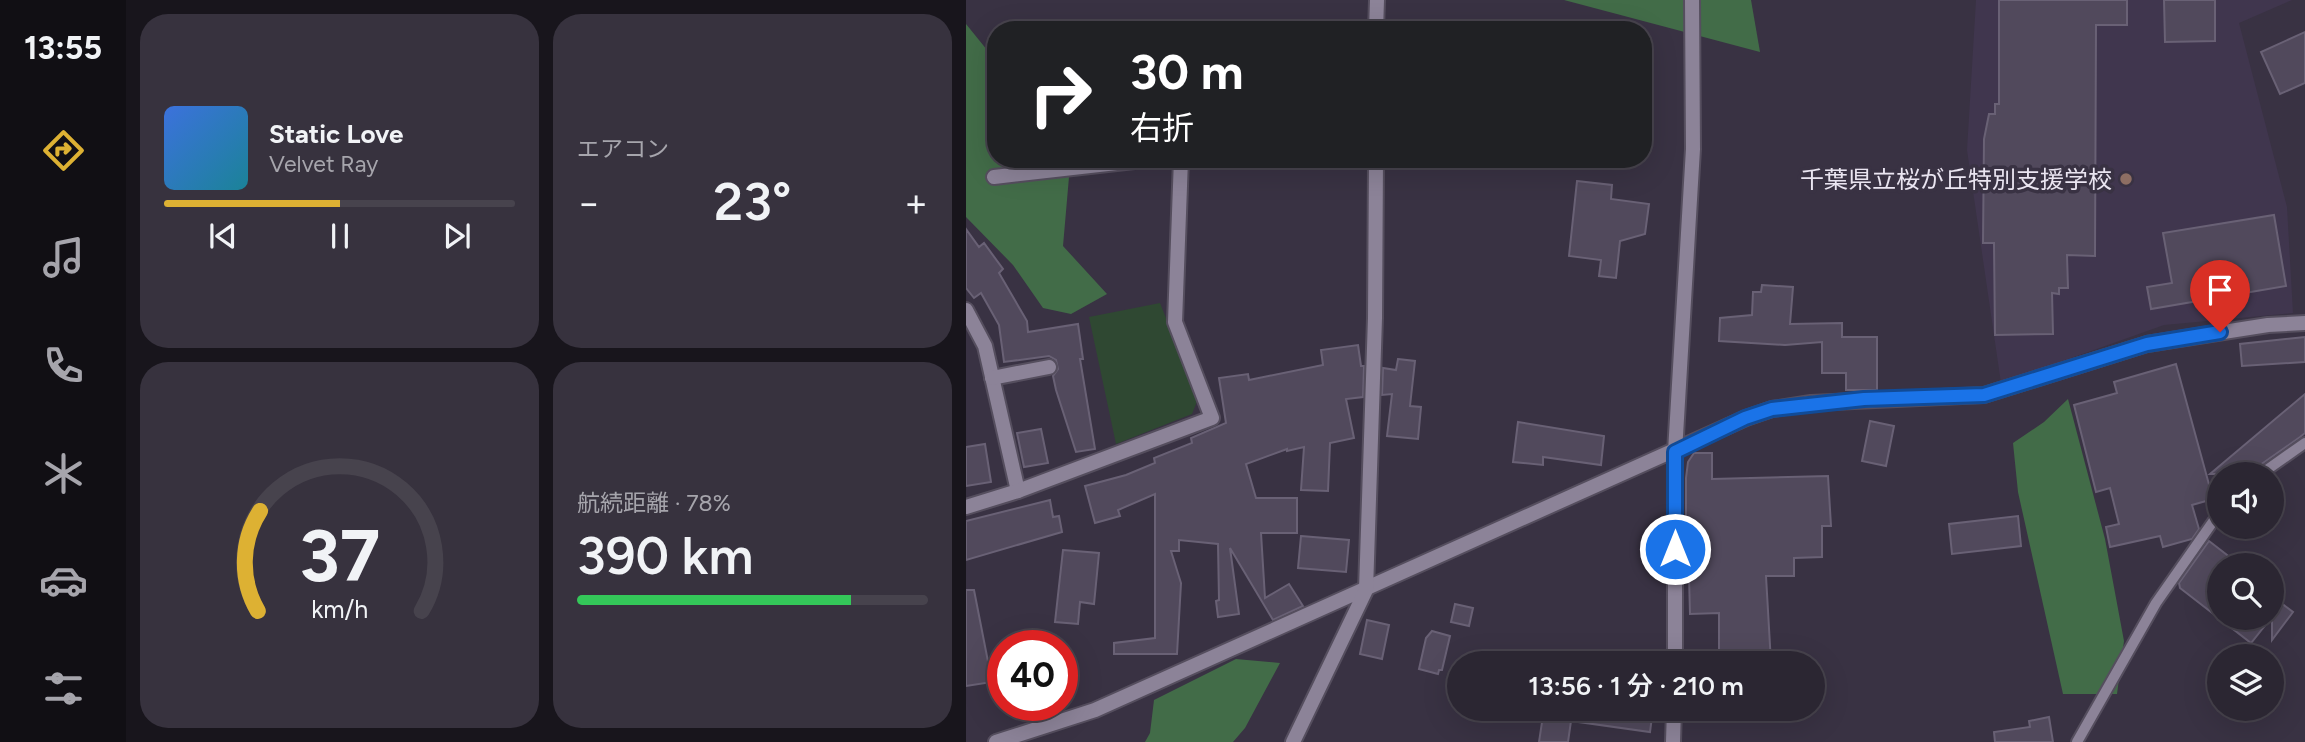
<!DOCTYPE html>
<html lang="ja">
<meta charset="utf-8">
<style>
:root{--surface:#2b2632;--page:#37323e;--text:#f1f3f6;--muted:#a6a5ac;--line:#47434d;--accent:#ddb133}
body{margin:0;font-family:Figtree,"Noto Sans JP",sans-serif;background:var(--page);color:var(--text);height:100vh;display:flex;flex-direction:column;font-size:26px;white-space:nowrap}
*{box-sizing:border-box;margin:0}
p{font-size:23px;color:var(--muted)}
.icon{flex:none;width:38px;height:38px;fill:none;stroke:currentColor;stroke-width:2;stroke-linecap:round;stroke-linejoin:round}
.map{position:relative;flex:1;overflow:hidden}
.sheet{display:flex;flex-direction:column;gap:14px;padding:14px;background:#18151c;width:840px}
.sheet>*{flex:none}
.top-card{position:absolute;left:21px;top:21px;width:665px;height:147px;border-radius:28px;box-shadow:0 7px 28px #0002,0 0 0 2px var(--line);background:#202124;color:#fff;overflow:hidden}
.tools{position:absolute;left:1241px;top:462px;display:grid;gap:14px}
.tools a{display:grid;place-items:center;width:77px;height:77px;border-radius:50%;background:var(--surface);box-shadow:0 7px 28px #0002,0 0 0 2px var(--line);font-size:35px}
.speed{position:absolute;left:21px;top:630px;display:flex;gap:14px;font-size:35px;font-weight:700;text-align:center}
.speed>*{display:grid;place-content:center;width:91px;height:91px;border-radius:50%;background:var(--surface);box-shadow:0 7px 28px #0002,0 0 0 2px var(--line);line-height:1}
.speed .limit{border:10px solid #d22;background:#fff;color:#111}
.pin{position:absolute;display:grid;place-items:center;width:60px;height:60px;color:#fff;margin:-72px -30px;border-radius:50% 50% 50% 0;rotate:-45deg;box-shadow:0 0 7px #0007}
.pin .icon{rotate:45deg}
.me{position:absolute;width:77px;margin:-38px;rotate:0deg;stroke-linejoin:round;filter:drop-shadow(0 0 5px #0008)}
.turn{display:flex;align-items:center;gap:24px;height:147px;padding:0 28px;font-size:32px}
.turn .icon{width:91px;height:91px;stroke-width:2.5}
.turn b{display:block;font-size:49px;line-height:60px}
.big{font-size:52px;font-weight:600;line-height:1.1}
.sheet .widget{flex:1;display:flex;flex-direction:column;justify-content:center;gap:10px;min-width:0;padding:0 24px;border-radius:28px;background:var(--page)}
.sheet .dial{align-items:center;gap:0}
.dial svg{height:182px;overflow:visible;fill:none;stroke:var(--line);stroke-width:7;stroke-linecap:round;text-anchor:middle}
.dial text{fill:var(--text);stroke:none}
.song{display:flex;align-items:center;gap:21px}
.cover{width:84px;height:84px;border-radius:10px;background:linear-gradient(135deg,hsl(220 70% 55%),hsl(190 70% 35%))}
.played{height:7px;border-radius:4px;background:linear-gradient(90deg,var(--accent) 50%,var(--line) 50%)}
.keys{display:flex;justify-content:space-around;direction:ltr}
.heat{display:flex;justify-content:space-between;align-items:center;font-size:38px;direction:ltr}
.charge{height:10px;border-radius:5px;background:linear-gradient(90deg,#34c759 78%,var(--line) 0)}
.sheet .tiles{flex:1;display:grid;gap:14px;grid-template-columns:repeat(2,1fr)}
.trip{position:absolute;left:481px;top:651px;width:378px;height:70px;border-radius:35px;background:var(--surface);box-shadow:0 7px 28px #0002,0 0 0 2px var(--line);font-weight:600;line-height:70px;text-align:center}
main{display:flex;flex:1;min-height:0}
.dock{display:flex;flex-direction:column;width:126px;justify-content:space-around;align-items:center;background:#110f14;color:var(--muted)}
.dock .icon{width:49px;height:49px}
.dock .selected{color:var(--accent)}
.dock b{font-size:32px;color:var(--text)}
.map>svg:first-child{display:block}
.built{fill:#40364e}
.green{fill:#2f4832}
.forest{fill:#426c48}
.building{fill:#51495c;stroke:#696175;stroke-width:2}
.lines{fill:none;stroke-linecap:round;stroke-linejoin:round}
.service-casing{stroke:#554e5e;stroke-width:14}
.minor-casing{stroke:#554e5e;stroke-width:18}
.tertiary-casing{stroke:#554e5e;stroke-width:18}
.service{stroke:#8c8398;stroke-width:10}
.minor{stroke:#8c8398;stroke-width:14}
.tertiary{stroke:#8c8398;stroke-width:14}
.route-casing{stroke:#114b97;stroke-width:18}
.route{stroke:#1a73e8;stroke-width:12}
.education-dot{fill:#8d6e63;stroke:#393243;stroke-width:2.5}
.labels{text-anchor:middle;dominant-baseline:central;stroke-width:7;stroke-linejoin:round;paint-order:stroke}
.poi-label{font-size:24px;fill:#eae5f1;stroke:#393243;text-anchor:end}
</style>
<main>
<nav class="dock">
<b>13:55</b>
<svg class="icon selected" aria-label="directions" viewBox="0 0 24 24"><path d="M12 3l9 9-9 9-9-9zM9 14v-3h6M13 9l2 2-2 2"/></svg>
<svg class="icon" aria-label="music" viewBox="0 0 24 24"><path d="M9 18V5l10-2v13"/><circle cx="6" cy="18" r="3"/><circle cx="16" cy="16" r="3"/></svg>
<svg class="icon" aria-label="phone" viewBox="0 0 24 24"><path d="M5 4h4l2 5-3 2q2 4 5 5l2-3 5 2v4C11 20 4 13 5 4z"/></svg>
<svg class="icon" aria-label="climate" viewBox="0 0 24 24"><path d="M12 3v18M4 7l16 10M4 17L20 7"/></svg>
<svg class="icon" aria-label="car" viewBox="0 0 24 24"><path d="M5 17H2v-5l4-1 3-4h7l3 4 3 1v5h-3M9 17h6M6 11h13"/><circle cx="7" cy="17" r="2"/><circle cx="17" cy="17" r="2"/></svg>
<svg class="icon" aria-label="filters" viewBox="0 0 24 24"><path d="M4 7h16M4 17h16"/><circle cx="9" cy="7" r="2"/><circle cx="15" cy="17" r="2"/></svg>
</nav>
<section class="sheet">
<div class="tiles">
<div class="widget">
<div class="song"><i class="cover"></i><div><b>Static Love</b><p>Velvet Ray</p></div></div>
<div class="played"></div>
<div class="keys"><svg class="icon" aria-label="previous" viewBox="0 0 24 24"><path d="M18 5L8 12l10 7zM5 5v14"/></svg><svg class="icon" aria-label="pause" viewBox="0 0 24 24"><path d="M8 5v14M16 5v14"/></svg><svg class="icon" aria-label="next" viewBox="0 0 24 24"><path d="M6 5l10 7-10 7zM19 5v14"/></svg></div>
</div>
<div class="widget"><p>エアコン</p>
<div class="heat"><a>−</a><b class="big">23°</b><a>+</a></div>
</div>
<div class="widget dial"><svg viewBox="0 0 100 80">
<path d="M14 69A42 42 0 1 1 86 69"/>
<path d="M14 69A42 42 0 0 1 15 25" stroke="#ddb133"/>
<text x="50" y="56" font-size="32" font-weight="700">37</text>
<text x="50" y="72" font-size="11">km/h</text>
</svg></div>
<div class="widget"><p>航続距離 · 78%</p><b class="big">390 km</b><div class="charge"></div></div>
</div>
</section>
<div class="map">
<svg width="1339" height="742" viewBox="0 0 1339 742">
<rect width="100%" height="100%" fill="#393243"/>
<!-- built -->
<polygon class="built" points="1010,0 1326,0 1273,23 1321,207 1327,313 1198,325 1035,383 1001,150"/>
<!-- green -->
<polygon class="green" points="194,303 232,399 226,414 150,444 123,317"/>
<!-- forest -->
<g class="forest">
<polygon points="598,0 785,0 794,52"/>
<polygon points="0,24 30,61 30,159 121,159 103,177 97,246 141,294 105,314 77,308 47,265 0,217"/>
<polygon points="1102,399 1139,539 1158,641 1151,694 1097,694 1052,492 1047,443 1078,422"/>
<polygon points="270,659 314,663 279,728 267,742 179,742 184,733 188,700"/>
</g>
<!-- building -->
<g class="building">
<polygon points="1033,0 1161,0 1161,25 1130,25 1129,256 1101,255 1102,288 1093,288 1093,294 1086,293 1087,334 1029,335 1028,243 1017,243 1018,139 1023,114 1029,114 1029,104 1033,104"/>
<polygon points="1198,0 1249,0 1249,41 1199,42"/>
<polygon points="1339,32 1339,83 1314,94 1295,52"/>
<polygon points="611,181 646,185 645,199 683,204 679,234 654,241 650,278 633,276 635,260 603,256"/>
<polygon points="1308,215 1320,286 1185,309 1181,287 1206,283 1197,233"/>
<polygon points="0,229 13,247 18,243 37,269 33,273 61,321 62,332 112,324 117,359 114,359 129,449 110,452 90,390 87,376 92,369 90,360 83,356 38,362 33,325 15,293 8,298 0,288"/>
<polygon points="796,285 827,287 824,324 876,323 876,337 911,337 911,390 880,390 880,373 856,373 856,342 819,345 753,341 754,318 786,315 787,292 795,292"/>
<polygon points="1339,337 1339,362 1276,366 1274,344"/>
<polygon points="392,345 395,366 398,366 397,397 380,399 388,438 364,443 362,491 335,490 338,447 321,451 321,449 280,464 290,498 331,498 331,533 295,533 299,598 323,584 337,606 307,620 264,548 273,614 252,617 250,601 253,600 252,544 213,540 213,551 205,551 215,583 211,654 148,654 148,643 189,638 189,494 152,510 154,516 129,523 119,486 160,475 189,463 188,458 226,443 225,438 260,423 253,378 282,374 283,380 357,365 355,350"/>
<polygon points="432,359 449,361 444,406 455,407 452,439 421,436 426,394 416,395 417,368 430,370"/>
<polygon points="1210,364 1247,499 1226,505 1233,529 1226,539 1197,547 1194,536 1144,547 1140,527 1153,524 1144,488 1130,492 1108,405 1151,393 1148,382"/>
<polygon points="1339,394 1339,433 1334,437 1290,468 1287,474 1244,474"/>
<polygon points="904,421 928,426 920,466 896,461"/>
<polygon points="552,422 638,436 635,465 577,457 577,465 547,462"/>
<polygon points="75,429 82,463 58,467 51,433"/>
<polygon points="19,444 25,482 0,486 0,447"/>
<polygon points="728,453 746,453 746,479 862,476 865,526 856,526 856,557 828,558 828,576 800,576 805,663 753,663 753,613 724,614 723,576 720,576 720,478 722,462"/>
<polygon points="84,500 87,517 93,516 96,532 0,560 0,521"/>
<polygon points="1052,516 1055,546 986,554 983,524"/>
<polygon points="335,536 383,540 380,572 332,568"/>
<polygon points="1243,541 1274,565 1253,565 1253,618 1305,618 1285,643 1214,588 1213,583"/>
<polygon points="97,550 133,553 128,604 114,602 112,624 89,622"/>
<polygon points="0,590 8,590 26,682 0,686"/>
<polygon points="1306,596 1327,612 1306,640"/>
<polygon points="489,604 507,608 503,626 485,622"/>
<polygon points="401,620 423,625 416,659 394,654"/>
<polygon points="466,631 484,636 476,670 473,670 472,674 453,669 460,638"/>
<polygon points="578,709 593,710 687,709 684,732 605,721 602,742 573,742"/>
<polygon points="1083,717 1087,742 1029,742 1028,732 1064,727 1063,721"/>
</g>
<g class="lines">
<defs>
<g id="service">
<polyline points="1295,474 1339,443"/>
<polyline points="1111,742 1190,603 1253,513"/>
</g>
<g id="minor">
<polyline points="410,30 411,0"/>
<polyline points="28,177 186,159"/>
<polyline points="0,310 19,346 52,491"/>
<polyline points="26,378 83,367"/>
<polyline points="0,507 52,491 246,418 209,322 215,159"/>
<polyline points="30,742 129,710 780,418 806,409 845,403 1018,395 1181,344 1302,325 1339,323"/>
<polyline points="327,742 400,590 409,318 410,159"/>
</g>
<g id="tertiary">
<polyline points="709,663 709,452 727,149 726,0"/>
<polyline points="707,742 708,709"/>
</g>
</defs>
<!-- service casing -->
<use href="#service" class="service-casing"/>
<!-- minor casing -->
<use href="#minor" class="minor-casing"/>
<!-- tertiary casing -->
<use href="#tertiary" class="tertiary-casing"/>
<!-- service -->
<use href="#service" class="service"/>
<!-- minor -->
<use href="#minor" class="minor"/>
<!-- tertiary -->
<use href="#tertiary" class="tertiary"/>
</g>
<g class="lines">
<defs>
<polyline id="route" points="709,549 709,452 779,418 806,409 898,399 1018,395 1181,344 1254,332"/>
</defs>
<!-- route casing -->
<use href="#route" class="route-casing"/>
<!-- route -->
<use href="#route" class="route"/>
</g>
<!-- markers -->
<circle class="education-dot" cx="1160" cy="179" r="7"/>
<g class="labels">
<!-- poi labels -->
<g class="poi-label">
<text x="1146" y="179">千葉県立桜が丘特別支援学校</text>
</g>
</g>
</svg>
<div class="tools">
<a><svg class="icon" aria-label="sound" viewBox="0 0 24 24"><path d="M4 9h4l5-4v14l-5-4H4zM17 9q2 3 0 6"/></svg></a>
<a><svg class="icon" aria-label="search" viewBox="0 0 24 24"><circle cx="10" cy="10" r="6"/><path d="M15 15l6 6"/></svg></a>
<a><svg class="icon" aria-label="layers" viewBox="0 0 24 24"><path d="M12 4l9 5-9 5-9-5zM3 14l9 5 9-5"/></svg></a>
</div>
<div class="speed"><div class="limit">40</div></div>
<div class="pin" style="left:1254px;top:332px;background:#d93025"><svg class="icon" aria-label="arrive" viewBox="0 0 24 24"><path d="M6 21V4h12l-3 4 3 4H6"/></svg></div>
<svg class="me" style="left:709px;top:549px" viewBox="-20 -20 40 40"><circle r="17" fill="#1a73e8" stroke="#fff" stroke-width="3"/><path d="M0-11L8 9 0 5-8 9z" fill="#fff"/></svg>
<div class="trip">13:56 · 1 分 · 210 m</div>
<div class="top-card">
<div class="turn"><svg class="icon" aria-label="right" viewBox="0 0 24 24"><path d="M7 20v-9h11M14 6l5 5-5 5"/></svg><div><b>30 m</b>右折</div></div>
</div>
</div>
</main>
